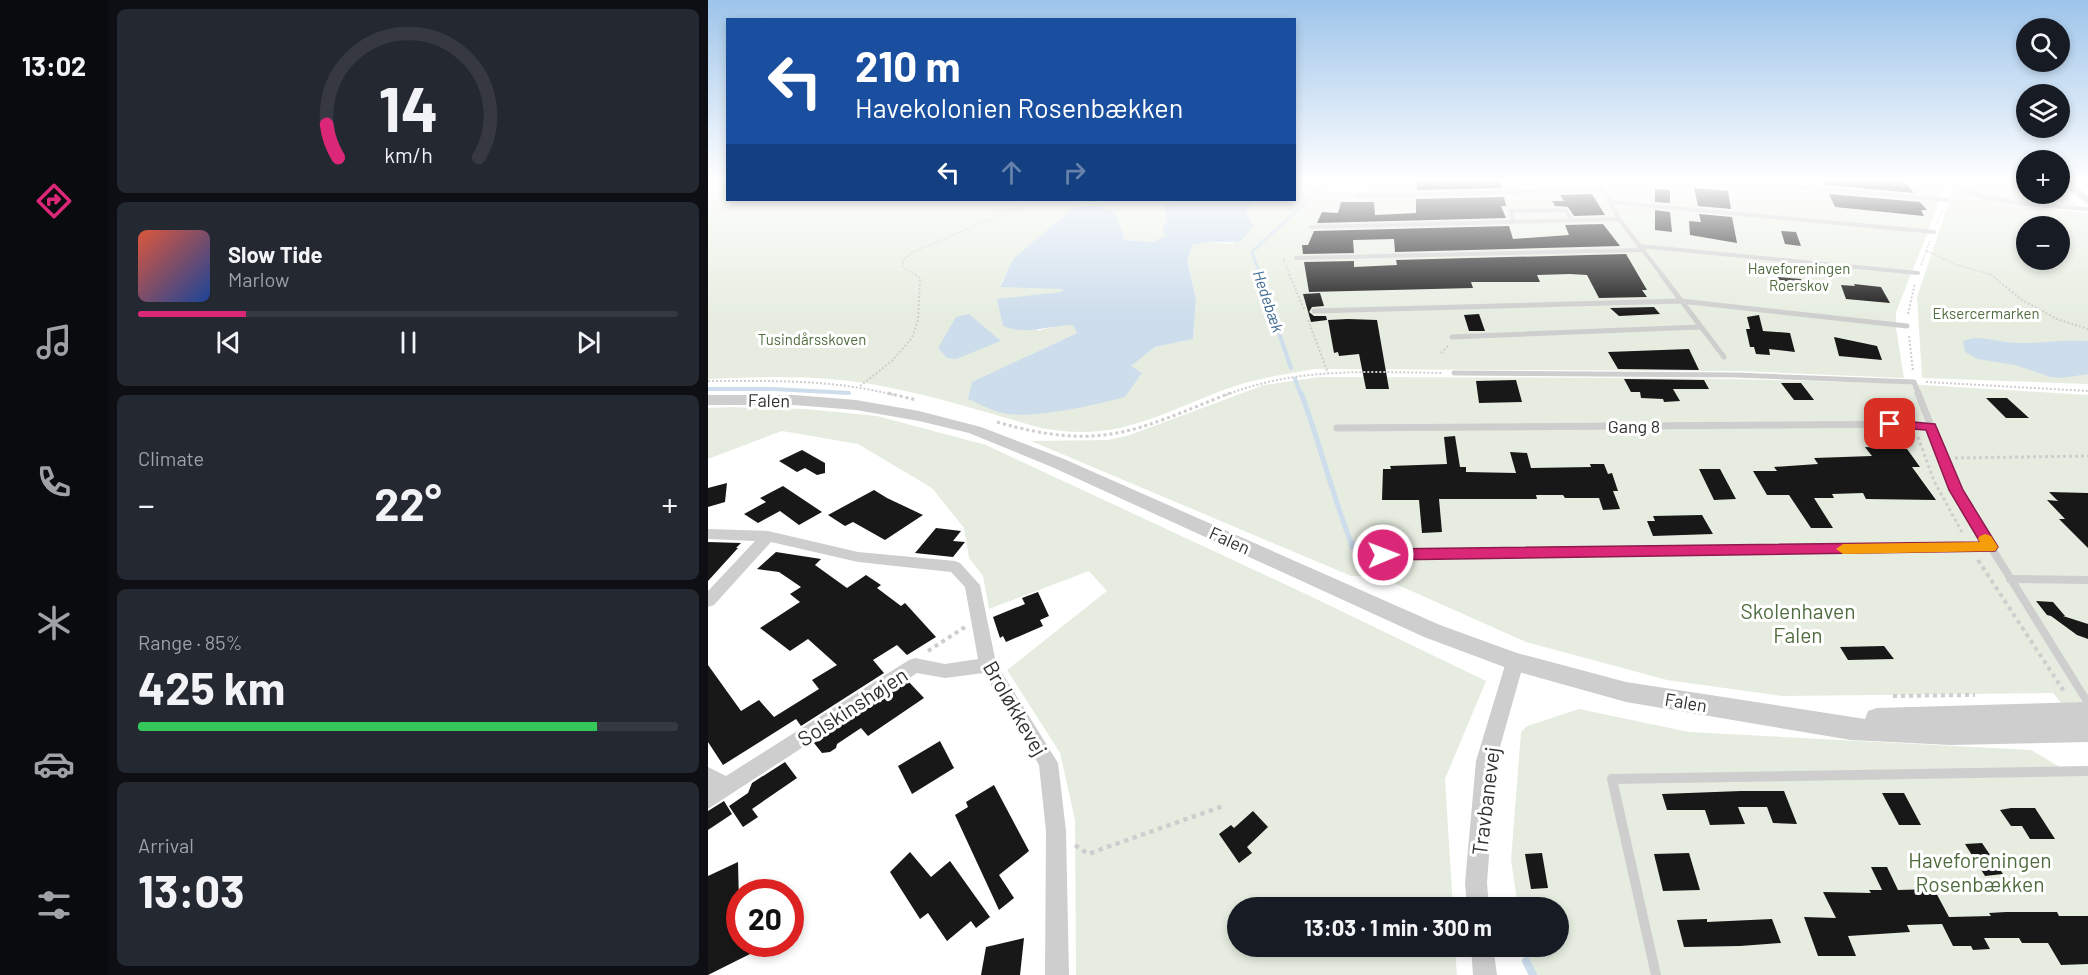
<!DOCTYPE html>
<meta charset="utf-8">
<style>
:root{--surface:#171b24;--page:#242831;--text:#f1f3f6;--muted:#9ea1a6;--line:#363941;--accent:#db2777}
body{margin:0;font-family:Barlow,sans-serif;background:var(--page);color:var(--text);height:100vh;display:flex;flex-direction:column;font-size:22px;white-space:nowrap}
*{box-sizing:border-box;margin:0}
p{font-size:20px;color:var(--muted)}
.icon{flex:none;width:33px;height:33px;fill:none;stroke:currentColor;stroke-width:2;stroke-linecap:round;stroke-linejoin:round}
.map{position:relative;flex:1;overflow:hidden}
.drawer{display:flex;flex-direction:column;gap:9px;padding:9px;background:#0d0f14;width:600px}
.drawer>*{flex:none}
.banner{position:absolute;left:18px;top:18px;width:570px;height:183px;border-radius:0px;box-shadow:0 3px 9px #0003;background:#1a4fa0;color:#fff;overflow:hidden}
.controls{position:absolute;left:1308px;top:18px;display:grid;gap:12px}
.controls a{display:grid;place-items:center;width:54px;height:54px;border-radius:50%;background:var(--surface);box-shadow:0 3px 9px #0003;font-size:30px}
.speed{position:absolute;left:18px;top:879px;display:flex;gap:12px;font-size:30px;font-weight:700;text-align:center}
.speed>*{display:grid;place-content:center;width:78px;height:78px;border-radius:50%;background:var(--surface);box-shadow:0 3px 9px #0003;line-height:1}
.speed .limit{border:9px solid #d22;background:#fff;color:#111}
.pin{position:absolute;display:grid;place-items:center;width:51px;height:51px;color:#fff;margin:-26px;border-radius:12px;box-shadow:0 3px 9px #0006}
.me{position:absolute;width:66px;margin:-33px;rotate:89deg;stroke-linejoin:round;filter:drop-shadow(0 0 4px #0008)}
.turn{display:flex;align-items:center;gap:21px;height:126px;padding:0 30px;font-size:27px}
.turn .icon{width:78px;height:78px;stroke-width:2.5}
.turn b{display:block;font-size:42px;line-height:51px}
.lanes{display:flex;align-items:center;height:57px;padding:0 30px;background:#0003;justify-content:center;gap:30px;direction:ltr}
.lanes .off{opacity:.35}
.big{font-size:45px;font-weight:700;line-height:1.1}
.drawer .tile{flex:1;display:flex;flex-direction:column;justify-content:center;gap:9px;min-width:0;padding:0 21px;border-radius:9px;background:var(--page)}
.drawer .dial{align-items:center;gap:0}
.dial svg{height:156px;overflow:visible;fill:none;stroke:var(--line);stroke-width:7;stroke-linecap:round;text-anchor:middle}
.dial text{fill:var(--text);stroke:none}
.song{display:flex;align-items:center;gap:18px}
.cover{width:72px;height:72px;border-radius:9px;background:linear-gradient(135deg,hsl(10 70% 55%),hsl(220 70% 35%))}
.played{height:6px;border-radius:3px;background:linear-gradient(90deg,var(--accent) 20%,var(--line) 20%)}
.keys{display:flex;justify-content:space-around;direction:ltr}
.heat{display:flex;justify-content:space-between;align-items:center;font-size:33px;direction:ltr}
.charge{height:9px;border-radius:4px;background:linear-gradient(90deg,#34c759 85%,var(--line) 0)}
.trip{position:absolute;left:519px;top:897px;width:342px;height:60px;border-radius:30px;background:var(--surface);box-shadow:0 3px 9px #0003;font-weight:700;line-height:60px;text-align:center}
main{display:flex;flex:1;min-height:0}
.tabs{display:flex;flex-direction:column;width:108px;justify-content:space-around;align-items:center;background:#090b0e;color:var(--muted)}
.tabs .icon{width:42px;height:42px}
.tabs .on{color:var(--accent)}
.tabs b{font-size:27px;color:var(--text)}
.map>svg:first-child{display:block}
.green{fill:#e6ede0;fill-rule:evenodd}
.water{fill:#cdddec}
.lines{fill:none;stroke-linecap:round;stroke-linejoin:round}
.stream-far4{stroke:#cdddec;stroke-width:3}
.stream-far3{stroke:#cdddec;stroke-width:4}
.stream-far2{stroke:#cdddec;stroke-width:5}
.stream-far1{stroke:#cdddec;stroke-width:7}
.stream{stroke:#cdddec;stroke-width:8}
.building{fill:#181818}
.path-far4{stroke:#cecece;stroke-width:1.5;stroke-dasharray:1.5 1.5;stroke-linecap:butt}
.path-far3{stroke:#cecece;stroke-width:2;stroke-dasharray:2 2;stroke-linecap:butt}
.path-far2{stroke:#cecece;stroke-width:3;stroke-dasharray:3 3;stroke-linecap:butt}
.path-far1{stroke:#cecece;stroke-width:4;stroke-dasharray:4 4;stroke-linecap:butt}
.path{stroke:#cecece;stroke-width:4.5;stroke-dasharray:4.5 4.5;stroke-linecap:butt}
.service-far4{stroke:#cecece;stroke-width:4}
.service-far3{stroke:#cecece;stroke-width:5}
.service-far2{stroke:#cecece;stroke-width:7}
.service-far1{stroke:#cecece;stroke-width:8}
.service{stroke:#cecece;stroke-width:10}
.minor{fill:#cecece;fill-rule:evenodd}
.tertiary{fill:#cecece;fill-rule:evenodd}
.secondary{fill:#bbb;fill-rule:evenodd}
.route{fill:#db2777;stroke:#8e194d;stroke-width:1.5}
.slow{fill:#f59e0b}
.labels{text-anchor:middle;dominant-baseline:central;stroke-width:6;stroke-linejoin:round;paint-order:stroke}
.far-park-label{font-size:15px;fill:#506c3f;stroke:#fff}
.far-water-label{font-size:16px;font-style:italic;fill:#406b92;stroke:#fff}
.street-label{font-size:18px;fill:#313131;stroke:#fff}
.near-park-label{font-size:21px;fill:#506c3f;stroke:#fff}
.near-street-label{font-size:21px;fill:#313131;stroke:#fff}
</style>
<main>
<nav class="tabs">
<b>13:02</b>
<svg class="icon on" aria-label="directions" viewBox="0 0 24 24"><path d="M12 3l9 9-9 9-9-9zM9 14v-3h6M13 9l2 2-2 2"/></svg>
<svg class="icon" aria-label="music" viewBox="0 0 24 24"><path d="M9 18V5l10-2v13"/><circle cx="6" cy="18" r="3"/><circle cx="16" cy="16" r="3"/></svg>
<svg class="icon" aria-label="phone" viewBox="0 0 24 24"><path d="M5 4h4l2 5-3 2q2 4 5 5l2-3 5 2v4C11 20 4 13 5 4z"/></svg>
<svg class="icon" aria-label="climate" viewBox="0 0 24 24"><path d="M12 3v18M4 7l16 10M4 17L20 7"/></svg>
<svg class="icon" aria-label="car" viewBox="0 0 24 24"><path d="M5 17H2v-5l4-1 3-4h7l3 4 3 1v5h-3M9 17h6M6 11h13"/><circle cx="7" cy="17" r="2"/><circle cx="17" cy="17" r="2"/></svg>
<svg class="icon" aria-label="filters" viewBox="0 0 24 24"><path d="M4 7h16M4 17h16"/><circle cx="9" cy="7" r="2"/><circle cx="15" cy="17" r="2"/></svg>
</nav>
<section class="drawer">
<div class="tile dial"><svg viewBox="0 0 100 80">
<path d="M14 69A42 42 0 1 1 86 69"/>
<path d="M14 69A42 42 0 0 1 8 52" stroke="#db2777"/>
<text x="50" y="56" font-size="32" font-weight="700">14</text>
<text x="50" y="72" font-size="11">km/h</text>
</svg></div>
<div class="tile">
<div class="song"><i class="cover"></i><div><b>Slow Tide</b><p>Marlow</p></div></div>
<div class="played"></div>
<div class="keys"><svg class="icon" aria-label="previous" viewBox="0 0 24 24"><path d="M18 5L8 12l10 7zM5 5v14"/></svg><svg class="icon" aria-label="pause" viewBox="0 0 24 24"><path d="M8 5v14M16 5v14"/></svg><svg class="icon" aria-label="next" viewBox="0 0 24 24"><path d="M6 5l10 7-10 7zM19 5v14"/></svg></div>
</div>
<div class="tile"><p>Climate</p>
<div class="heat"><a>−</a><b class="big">22°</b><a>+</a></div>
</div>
<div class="tile"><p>Range · 85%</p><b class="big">425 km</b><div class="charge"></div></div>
<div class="tile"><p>Arrival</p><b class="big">13:03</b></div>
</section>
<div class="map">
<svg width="1380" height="975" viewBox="0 0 1380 975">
<rect width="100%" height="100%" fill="#fff"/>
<!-- green -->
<g class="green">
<path d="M0 180H19L20 200H465L455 206 459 221V236L445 242 417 240 407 211 383 205 365 208 305 259 292 286 357 288 352 292 329 295V331L351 325H366L369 333 322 355 422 366 447 347 485 339 488 299 479 260 485 245 501 242 525 244 537 210 549 200H586L587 184 637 186 633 190H654L657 180H1223L1238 186 1188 312V328L1196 378 1031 371 606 369C581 374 555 377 530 385 458 409 415 444 333 428 284 414 233 398 183 388 124 375 60 376 0 379Z"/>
<polygon points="1240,180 1318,180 1318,194 1352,192 1370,206 1296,200"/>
<path d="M1245 190 1303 205 1380 213V384L1214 378 1209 297ZM1318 226H1352V260H1318Z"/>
<polygon points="611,377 975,378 1182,383 1380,395 1380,735 1345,693 1074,696 959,680 818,642 672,577 643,576 323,441 399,440 419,436 556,385"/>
<polygon points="22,407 98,409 169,416 278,445 600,595 778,681 737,779 745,907 530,908 530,946 747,947 749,975 368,975 367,820 352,753 299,670 399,591 381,571 281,609 275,576 261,558 256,528 224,488 150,444 74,431 0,459 0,408"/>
<polygon points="871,709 981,732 1323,750 1352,767 1380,766 1380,975 826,975 818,961 816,947 850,946 850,908 810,908 803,860 813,732 819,726"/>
</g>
<!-- water -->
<g class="water">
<path d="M465 200H549L537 210 546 226 532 242H501L485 245 479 260 488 299 485 339 447 347 423 366 434 373 417 397C387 405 320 421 290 412 280 409 270 403 260 399L264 382 369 333 365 325C341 325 319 336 295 326L289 299 352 292 356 289 292 287 305 259 365 208 383 205 407 211 417 240 445 242 458 236 454 230 459 221 455 206Z"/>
<polygon points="261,314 293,341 248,359 239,358 230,348 248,317"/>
<path d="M1265 338C1281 338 1297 343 1313 343 1336 343 1357 339 1380 341V374L1354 378 1342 377 1307 365 1270 359 1257 352 1255 341Z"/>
</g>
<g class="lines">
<!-- stream-far4 -->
<polyline class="stream-far4" points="552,275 544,252 596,204 599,198 612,190"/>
<!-- stream-far3 -->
<g class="stream-far3">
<polyline points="551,274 583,368"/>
<polyline points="587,379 593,395"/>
<polyline points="0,389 65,389 141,393"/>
</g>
<!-- stream-far2 -->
<path class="stream-far2" d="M593 393C612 443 624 495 644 545"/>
<!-- stream-far1 -->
<polyline class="stream-far1" points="644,544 645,547"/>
<!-- stream -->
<polyline class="stream" points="818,961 825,975"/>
</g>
<!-- building -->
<g class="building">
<polygon points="709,180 792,180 794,188 709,190"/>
<polygon points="1116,180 1196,180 1206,193 1118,185"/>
<polygon points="986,188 1020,191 1023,209 990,206"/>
<polygon points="947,189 962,190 962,203 947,202"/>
<polygon points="884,194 897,215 866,216 860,207 847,206 844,201 856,201 852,195"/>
<polygon points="1121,194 1212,202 1219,210 1213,210 1216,216 1127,207"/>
<polygon points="796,197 798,206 793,206 798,218 609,223 614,212 630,213 633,202 666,202 667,215 708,213 708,199"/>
<polygon points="947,210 962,212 964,232 947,230"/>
<polygon points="991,214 1024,217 1029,243 982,235 981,221 993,222"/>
<polygon points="895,224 912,246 687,252 686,239 645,240 646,253 595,254 594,245 600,245 606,231 801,226 805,239 861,235 857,225"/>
<polygon points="1073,231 1088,232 1093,246 1077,244"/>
<polygon points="918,254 939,290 934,290 939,297 891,298 879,275 862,274 829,275 832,282 763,282 765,288 601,292 596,262 646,261 646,267 689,265 688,260"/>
<polygon points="1070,277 1093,279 1099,293 1075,291"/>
<polygon points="1146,284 1173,287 1182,303 1138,299 1133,285 1147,286"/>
<polygon points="612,293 616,306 604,307 601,312 606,316 618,316 619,320 603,322 595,294"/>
<polygon points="946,307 952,314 911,316 902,308"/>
<polygon points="771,314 777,331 761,331 756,315"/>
<polygon points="1051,315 1055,331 1082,333 1087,352 1061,349 1062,355 1048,354 1046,347 1042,347 1038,329 1042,329 1039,317"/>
<polygon points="640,319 669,320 681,389 658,389 651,354 631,356 630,352 626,353 620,320"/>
<polygon points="1126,337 1169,346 1174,360 1131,356"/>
<polygon points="981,349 991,370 910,369 900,352"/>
<polygon points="916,379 996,380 1001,389 965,389 972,401 956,402 955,399 933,398 932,392 923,392"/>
<polygon points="808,380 814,402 771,403 768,381"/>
<polygon points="1073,383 1093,383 1106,400 1086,400"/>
<polygon points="1278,398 1299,398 1321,418 1298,418"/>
<polygon points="747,436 752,467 758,467 758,472 808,473 802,452 819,453 823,468 883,467 882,464 896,464 900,474 904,473 910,491 905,491 912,509 895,510 891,498 857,498 855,495 828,495 829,499 731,499 734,532 714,533 711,500 674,500 675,469 683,469 682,466 739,464 736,437"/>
<polygon points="1157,447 1199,449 1212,467 1204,467 1228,500 1158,499 1155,493 1124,494 1126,498 1106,498 1125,528 1103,528 1081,495 1059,495 1045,471 1069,471 1066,467 1110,464 1106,458 1164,456"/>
<polygon points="94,450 117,463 117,473 109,475 97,468 89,472 71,461"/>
<polygon points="991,469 1012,469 1028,499 1006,500"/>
<polygon points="19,483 17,502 0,507 0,488"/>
<polygon points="75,486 114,512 91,525 72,511 50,523 36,514 58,502 52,498"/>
<polygon points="166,490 179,498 215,515 177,540 145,522 137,526 120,515"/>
<polygon points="1341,492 1380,493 1380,548 1351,519 1357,519 1339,500 1350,501"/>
<polygon points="994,515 1005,534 945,536 939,521 947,521 945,516"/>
<polygon points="228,528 253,531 245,541 257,542 245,557 207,553"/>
<polygon points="0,542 33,543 28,548 30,548 0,581"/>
<polygon points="68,552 113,559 107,565 139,588 158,575 173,585 169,588 193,606 197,603 228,637 199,655 189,645 165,660 176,673 93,726 88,719 15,765 0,742 0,665 33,711 51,700 66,717 111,689 104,680 129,665 100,639 82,651 52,628 92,602 82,594 93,587 71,572 49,569"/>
<polygon points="330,592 341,616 332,620 335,626 298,642 295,636 292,638 285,617 317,604 314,598"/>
<polygon points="1328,601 1345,602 1357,616 1355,616 1380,624 1380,639 1369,635 1343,616 1339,615"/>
<polygon points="1176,646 1186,659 1140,660 1132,647"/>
<polygon points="200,681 216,698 160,736 153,728 129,744 128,748 122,752 114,753 106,743"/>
<polygon points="232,741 246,768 204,794 190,766"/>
<polygon points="77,762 89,778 44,809 50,817 35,827 21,806 40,793 44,783"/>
<polygon points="286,785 321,851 291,875 306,898 291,910 247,815 260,807 258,802"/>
<polygon points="1033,791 1076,791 1089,824 1065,823 1059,807 1030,807 1037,824 1002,825 997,810 959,810 954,794"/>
<polygon points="1174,793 1196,793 1213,825 1191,825"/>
<polygon points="16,801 24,814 0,830 0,811"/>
<polygon points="1303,808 1327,808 1347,839 1322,839 1314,826 1303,826 1292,810"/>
<polygon points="545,811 560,827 539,847 544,853 531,863 511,834 523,825 526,828"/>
<polygon points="1274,843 1295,874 1277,876 1257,844"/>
<polygon points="202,852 223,877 242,861 282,917 268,928 263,921 239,941 220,913 212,919 182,872"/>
<polygon points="834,853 840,888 823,889 817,854"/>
<polygon points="981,853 992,890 955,891 946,854"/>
<polygon points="30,862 32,944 62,944 0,975 0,876"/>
<polygon points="1163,867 1179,867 1190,890 1226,889 1241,917 1283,916 1281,913 1298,912 1349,912 1351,916 1380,916 1380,964 1353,965 1340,943 1314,943 1311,938 1276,938 1282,949 1265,950 1263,946 1245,946 1234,924 1199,925 1202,932 1140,936 1148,956 1110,956 1096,917 1128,918 1115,892 1163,893 1161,890 1174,890"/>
<polygon points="999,919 999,922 1064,919 1073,943 1032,946 976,947 969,920"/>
<polygon points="316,938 312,975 273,975 278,947"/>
</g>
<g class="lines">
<!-- path-far4 -->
<g class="path-far4">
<polyline points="1283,185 1311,180"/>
<polyline points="0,190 20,184"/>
<polyline points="0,193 20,191"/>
<polyline points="1229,223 1235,210"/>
<polyline points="1219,251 1247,264 1284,275"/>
<polyline points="577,259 575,259 582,275"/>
<polyline points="1213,265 1222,241"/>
<polyline points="208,275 195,267 195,260 203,253 328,200"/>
</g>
<!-- path-far3 -->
<g class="path-far3">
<polyline points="581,274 596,309"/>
<polyline points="1282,274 1314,300 1349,319 1380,329"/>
<polyline points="1200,314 1207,283"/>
<polyline points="600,320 620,373"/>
<polyline points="1201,336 1205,371"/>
<polyline points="733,353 740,346"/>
<path d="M0 381C64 381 123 379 186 395"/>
<polyline points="1218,382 1380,391"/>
<polyline points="152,386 184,361 204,338 210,320 212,278 206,274"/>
<path d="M518 395C589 367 661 372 735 373"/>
</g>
<!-- path-far2 -->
<g class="path-far2">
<polyline points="180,393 208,400"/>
<path d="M289 422C393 452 427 431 522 393"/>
<polyline points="1210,437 1226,481 1255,534"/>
<polyline points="1247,458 1380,456"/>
</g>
<!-- path-far1 -->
<g class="path-far1">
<polyline points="1270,560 1357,693"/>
<polyline points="220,651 257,627"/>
<polyline points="1185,696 1267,695"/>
</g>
<!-- path -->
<polyline class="path" points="367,845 380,854 515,806"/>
<!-- service-far4 -->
<g class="service-far4">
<polyline points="891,180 911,219 954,275"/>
<polyline points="1007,180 1239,200"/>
<polyline points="649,196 895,190"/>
<polyline points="902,202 1226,232"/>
<polyline points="806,221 802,211 858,210 864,220"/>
<polyline points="603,227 911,219"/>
<polyline points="931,246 1210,273"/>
<polyline points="588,258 933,250"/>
</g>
<!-- service-far3 -->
<g class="service-far3">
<polyline points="953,274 1016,357"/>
<polyline points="606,311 973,301 1199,326"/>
<polyline points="744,337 992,327"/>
<polyline points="746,373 1028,375 1206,382 1211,395"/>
</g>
<!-- service-far2 -->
<g class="service-far2">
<polyline points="1210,393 1248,490 1282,545"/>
<polyline points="629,428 1205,424 1223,427"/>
</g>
<!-- service-far1 -->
<g class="service-far1">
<polyline points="1281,544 1380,703"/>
<polyline points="675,555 1282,547"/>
<polyline points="1302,579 1380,580"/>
</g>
<!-- service -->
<polyline class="service" points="948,975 904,779 1380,771"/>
<!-- minor -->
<g class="minor">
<path d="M1231 180C1250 180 1266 192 1285 196 1316 203 1348 204 1380 207V211C1330 207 1274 207 1231 180Z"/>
<polygon points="0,529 60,531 150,552 247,561 252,563 272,585 288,663 350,763 358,831 361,975 337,975 338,831 331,765 276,673 237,678 209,673 0,809 0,767 18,776 201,660 207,658 237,664 270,659 257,587 243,572 150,562 63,542 6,605 0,607 0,591 47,541 0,539"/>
<polygon points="807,655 813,657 816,662 788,761 779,883 781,908 759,908 757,883 768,761 798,662 801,657"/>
<polygon points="763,946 785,946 789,975 765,975"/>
</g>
<!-- tertiary -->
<polygon class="tertiary" points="0,395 86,395 148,400 211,411 273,427 356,459 732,625 809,653 918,682 1157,719 1160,711 1169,708 1380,702 1380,742 1242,745 1143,740 918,702 807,671 716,637 344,467 261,433 211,421 148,410 86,405 0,405"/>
<!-- secondary -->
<polygon class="secondary" points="1352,180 1361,180 1380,196 1380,204 1352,183"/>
</g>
<!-- sky -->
<linearGradient id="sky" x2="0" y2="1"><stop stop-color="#9dc4ea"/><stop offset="0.57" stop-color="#fff"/><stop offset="1" stop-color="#fff" stop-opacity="0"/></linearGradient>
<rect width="1380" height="317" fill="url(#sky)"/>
<!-- route -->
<polygon class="route" points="1182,420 1227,424 1255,490 1290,547 1287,551 675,560 670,559 668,555 670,551 675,549 1272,542 1241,490 1218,430 1177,427 1176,424"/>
<!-- slow -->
<polygon class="slow" points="1277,534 1283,536 1290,547 1287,551 1135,554 1128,549 1135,544 1272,542 1270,539 1272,536"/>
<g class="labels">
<!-- far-park labels -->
<g class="far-park-label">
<text x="1091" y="268">Haveforeningen<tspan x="1091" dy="17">Roerskov</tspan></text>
<text x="1278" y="313">Eksercermarken</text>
<text x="104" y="339">Tusindårsskoven</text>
</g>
<!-- far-water labels -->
<g class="far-water-label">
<text transform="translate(561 301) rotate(71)">Hedebæk</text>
</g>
<!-- street labels -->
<g class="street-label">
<text transform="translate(61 400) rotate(1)">Falen</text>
<text x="926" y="426">Gang 8</text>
<text transform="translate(522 540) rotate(24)">Falen</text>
<text transform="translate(978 702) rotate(9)">Falen</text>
</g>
<!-- near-park labels -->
<g class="near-park-label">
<text x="1090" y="610">Skolenhaven<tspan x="1090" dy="24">Falen</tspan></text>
<text x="1272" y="859">Haveforeningen<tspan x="1272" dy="24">Rosenbækken</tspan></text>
</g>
<!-- near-street labels -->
<g class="near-street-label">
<text transform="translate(144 706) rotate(-33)">Solskinshøjen</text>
<text transform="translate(308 708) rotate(60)">Broløkkevej</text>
<text transform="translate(777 801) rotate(-83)">Travbanevej</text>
</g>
</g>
</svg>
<div class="controls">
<a><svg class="icon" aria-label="search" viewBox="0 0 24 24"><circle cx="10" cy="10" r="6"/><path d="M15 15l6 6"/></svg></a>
<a><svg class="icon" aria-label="layers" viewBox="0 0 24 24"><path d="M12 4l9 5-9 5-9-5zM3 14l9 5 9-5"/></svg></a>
<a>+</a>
<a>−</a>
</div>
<div class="speed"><div class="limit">20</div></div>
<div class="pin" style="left:1182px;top:424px;background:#d93025"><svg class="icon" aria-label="arrive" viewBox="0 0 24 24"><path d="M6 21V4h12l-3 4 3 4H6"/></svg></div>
<svg class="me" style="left:675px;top:555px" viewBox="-20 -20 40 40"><circle r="17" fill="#db2777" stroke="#fff" stroke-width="3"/><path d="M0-11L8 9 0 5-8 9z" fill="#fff"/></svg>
<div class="trip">13:03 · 1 min · 300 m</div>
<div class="banner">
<div class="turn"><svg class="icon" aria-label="left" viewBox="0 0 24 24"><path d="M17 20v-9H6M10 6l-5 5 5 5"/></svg><div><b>210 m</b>Havekolonien Rosenbækken</div></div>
<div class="lanes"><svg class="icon" aria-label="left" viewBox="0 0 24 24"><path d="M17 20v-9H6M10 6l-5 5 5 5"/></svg><svg class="icon off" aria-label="ahead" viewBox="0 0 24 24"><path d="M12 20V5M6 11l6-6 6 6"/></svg><svg class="icon off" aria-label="right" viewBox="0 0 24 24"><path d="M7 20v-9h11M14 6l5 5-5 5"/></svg></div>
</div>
</div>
</main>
